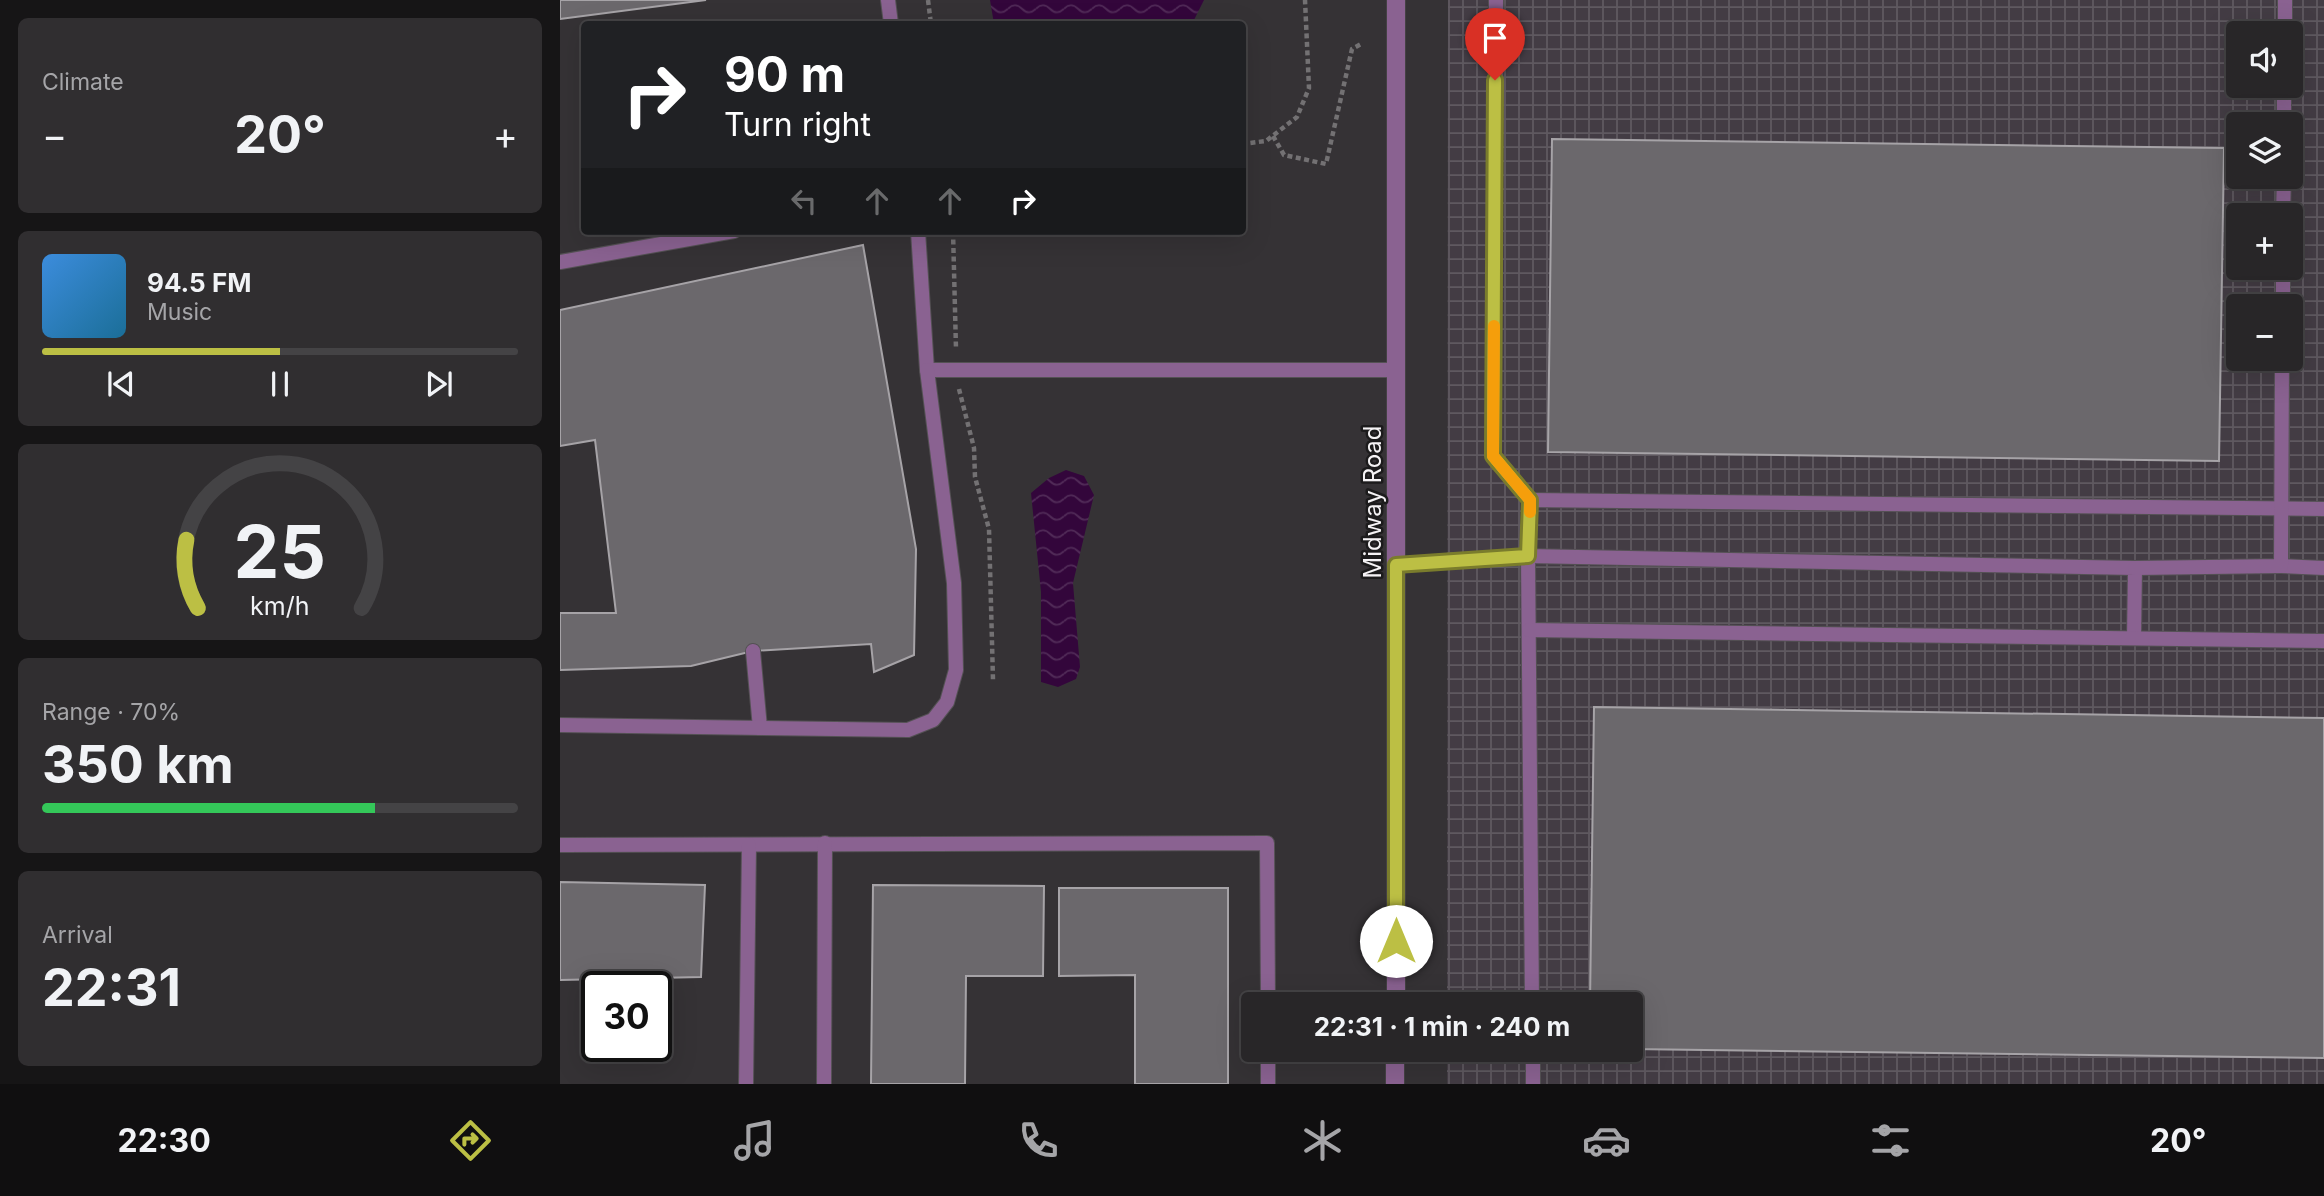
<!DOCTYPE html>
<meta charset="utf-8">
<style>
:root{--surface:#282628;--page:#302e30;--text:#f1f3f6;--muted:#a5a5a8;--line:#444345;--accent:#bcbf44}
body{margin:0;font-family:Inter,sans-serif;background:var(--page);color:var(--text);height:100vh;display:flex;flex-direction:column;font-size:26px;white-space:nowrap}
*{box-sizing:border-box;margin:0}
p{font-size:23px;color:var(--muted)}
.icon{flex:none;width:38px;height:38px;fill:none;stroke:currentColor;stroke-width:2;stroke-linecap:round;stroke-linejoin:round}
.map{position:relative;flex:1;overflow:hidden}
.details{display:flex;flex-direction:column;gap:18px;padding:18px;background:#161516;width:560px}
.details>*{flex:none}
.guide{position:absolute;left:21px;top:21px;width:665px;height:214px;border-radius:7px;box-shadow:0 7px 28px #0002,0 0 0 2px var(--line);background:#202124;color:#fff;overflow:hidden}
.controls{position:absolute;left:1666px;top:21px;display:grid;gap:14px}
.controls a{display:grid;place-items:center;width:77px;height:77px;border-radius:7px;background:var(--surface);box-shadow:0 7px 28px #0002,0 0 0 2px var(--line);font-size:35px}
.speed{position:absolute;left:21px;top:971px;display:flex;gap:14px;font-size:35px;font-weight:700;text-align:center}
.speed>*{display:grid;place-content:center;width:91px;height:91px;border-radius:50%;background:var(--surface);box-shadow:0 7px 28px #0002,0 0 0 2px var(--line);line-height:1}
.speed .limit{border:4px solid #111;border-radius:10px;background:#fff;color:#111}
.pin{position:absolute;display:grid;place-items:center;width:60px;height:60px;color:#fff;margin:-72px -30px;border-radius:50% 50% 50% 0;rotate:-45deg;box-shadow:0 0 7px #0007}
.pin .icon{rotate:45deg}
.me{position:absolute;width:77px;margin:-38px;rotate:0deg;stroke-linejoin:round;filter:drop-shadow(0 0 5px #0008)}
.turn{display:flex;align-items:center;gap:24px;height:147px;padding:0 28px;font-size:32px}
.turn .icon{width:91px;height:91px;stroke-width:2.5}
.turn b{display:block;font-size:49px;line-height:60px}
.lanes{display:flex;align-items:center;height:66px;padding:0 28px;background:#0003;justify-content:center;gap:35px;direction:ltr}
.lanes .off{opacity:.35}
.big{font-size:52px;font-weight:700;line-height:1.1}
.details .tile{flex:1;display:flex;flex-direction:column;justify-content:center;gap:10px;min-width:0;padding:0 24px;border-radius:10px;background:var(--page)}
.details .dial{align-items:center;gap:0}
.dial svg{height:182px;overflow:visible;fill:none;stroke:var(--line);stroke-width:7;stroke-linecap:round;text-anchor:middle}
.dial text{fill:var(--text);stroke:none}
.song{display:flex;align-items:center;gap:21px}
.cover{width:84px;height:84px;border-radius:10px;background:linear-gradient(135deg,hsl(210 70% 55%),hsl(200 70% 35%))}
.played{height:7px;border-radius:4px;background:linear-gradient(90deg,var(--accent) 50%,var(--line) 50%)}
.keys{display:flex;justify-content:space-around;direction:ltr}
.heat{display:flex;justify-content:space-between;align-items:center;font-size:38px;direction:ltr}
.charge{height:10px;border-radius:5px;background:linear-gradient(90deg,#34c759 70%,var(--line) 0)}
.trip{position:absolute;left:681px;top:992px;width:402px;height:70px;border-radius:7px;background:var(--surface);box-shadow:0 7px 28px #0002,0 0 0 2px var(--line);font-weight:700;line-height:70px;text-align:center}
.tabs{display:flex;height:112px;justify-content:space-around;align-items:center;background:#100f10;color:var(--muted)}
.tabs .icon{width:49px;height:49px}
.tabs .active{color:var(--accent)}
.tabs b{font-size:32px;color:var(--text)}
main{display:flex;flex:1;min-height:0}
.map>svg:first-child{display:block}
.industrial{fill:url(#industrial-grid);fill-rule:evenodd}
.water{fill:url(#water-waves)}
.building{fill:#6b686c;stroke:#a6a3a7;stroke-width:2}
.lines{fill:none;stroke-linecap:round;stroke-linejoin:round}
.lane-casing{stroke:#545154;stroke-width:16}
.street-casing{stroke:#545154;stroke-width:19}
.path{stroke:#737173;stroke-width:4.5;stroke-dasharray:5 3.5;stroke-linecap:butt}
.lane{stroke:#8a6291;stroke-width:14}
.street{stroke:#8a6291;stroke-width:18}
.route-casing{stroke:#7a7c2c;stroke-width:18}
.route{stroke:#bcbf44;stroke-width:12}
.slow{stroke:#f59e0b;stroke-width:12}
.labels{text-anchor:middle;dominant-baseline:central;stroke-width:5;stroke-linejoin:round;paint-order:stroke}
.street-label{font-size:24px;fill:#f5f3f5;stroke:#1c1b1c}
</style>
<main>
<section class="details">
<div class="tile"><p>Climate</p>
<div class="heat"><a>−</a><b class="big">20°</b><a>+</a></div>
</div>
<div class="tile">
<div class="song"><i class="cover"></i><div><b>94.5 FM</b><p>Music</p></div></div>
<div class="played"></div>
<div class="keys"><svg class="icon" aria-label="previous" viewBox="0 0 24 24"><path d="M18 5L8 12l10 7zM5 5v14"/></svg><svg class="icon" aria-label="pause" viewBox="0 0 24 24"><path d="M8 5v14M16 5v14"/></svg><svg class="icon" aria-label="next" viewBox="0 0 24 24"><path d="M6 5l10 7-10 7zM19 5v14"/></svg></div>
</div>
<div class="tile dial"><svg viewBox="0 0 100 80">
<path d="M14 69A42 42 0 1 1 86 69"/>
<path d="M14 69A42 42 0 0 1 9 39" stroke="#bcbf44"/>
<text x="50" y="56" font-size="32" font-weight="700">25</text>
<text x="50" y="72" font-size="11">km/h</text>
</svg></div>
<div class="tile"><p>Range · 70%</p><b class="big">350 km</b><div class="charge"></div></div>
<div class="tile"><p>Arrival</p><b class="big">22:31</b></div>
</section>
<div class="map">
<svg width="1764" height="1084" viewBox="0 0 1764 1084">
<defs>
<pattern id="industrial-grid" width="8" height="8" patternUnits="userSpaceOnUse" patternTransform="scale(1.75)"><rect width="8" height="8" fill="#433c44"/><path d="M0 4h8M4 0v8" fill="none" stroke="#5f5960"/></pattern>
<pattern id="water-waves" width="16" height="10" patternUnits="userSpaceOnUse" patternTransform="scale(1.75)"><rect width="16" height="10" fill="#33063b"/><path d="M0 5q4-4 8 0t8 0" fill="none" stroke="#512b58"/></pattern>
</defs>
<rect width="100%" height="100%" fill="#353235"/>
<!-- industrial -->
<path class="industrial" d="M888 0H1764V1084H887V1050H1071V1004H887ZM1678 33H1731V86H1678ZM1678 124H1731V177H1678ZM1678 215H1731V268H1678ZM1678 306H1731V359H1678Z"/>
<!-- water -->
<g class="water">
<polygon points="430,0 644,0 632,24 434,24"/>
<polygon points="506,470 524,476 534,495 513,583 520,667 516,679 498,687 481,682 481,592 471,493 489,478"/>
</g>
<!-- building -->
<g class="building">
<polygon points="0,0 146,0 0,19"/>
<polygon points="992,139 1664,148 1659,461 988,452"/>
<polygon points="303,245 356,549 354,655 314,672 311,644 193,651 131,666 0,670 0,613 56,613 35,440 0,446 0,310"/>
<polygon points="1034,707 1764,718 1764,1058 1071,1049 1071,1004 1030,1004"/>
<polygon points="0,882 145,885 141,977 0,980"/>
<polygon points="313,885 484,886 483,976 406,976 405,1084 311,1084"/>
<polygon points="499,888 668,888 668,1084 575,1084 575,975 499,976"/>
</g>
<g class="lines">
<defs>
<g id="lane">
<polyline points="328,0 331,24"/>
<polyline points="936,0 933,455 970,500 968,556 1575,568 1574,638"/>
<polyline points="1725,33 1725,0"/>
<polyline points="1724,124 1724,86"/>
<polyline points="1723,215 1724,177"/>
<polyline points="358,231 367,370 836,370"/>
<polyline points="0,262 174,231"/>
<polyline points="1723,306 1723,268"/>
<polyline points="970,500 1764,509"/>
<polyline points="836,565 968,556 972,1004"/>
<polyline points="1721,566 1764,568"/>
<polyline points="1575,568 1721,566 1722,359"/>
<polyline points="969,630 1764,641"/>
<polyline points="193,651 200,728"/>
<polyline points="0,725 348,730 373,720 387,702 396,670 394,583 367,370"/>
<polyline points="0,845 707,843 708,1004"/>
<polyline points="708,1050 708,1084"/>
<polyline points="973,1050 973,1084"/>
<polyline points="186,1084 189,845"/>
<polyline points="264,1084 265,843"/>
</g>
<g id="street">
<polyline points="836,1004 836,0"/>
<polyline points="835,1084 835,1050"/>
</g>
</defs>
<!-- lane casing -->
<use href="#lane" class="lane-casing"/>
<!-- street casing -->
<use href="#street" class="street-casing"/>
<!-- path -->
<g class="path">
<polyline points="368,0 371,24"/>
<polyline points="713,136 724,155 766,164 792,49 803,43"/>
<polyline points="682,144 706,141 737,117 749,88 745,0"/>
<polyline points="393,231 396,349"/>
<polyline points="399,389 414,448 415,477 429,529 433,680"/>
</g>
<!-- lane -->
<use href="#lane" class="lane"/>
<!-- street -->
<use href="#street" class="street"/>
</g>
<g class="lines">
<defs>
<polyline id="route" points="836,941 836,565 968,556 970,500 933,456 935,80"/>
</defs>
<!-- route casing -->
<use href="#route" class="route-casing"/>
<!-- route -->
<use href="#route" class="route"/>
<!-- slow -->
<polyline class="slow" points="934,326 933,456 970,500 970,512"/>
</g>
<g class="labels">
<!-- street labels -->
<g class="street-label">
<text transform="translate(812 502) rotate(-90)">Midway Road</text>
</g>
</g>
</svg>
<div class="controls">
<a><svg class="icon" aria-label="sound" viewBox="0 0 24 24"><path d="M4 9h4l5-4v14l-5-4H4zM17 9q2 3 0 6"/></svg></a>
<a><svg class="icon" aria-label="layers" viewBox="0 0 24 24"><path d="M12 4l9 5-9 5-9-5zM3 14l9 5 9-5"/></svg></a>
<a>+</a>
<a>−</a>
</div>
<div class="speed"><div class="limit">30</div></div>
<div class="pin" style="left:935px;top:80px;background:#d93025"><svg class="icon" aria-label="arrive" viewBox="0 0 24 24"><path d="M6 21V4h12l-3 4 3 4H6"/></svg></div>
<svg class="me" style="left:836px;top:941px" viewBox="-20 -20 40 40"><circle r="19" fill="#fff"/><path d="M0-13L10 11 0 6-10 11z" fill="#bcbf44"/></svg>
<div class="trip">22:31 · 1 min · 240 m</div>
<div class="guide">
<div class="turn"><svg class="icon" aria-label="right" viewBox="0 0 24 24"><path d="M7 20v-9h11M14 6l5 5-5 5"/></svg><div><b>90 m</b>Turn right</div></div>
<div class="lanes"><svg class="icon off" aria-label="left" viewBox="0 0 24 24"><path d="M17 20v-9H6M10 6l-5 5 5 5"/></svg><svg class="icon off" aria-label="ahead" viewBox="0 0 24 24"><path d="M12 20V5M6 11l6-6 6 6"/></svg><svg class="icon off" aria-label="ahead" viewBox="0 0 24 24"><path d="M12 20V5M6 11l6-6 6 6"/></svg><svg class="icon" aria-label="right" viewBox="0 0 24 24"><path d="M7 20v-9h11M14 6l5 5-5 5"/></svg></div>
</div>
</div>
</main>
<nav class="tabs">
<b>22:30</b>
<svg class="icon active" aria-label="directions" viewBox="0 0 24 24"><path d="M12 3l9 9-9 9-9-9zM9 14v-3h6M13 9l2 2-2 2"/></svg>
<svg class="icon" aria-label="music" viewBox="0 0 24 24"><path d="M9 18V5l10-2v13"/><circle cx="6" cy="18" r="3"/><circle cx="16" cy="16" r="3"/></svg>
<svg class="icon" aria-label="phone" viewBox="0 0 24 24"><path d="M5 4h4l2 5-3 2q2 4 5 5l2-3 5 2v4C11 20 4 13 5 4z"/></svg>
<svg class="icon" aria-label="climate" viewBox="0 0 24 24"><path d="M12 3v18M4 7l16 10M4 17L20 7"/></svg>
<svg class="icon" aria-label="car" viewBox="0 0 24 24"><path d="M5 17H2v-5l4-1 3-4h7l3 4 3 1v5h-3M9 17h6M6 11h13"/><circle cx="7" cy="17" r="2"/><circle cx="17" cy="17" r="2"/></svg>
<svg class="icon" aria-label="filters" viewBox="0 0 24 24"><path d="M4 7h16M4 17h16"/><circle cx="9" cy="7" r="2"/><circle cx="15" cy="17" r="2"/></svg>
<b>20°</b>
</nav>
